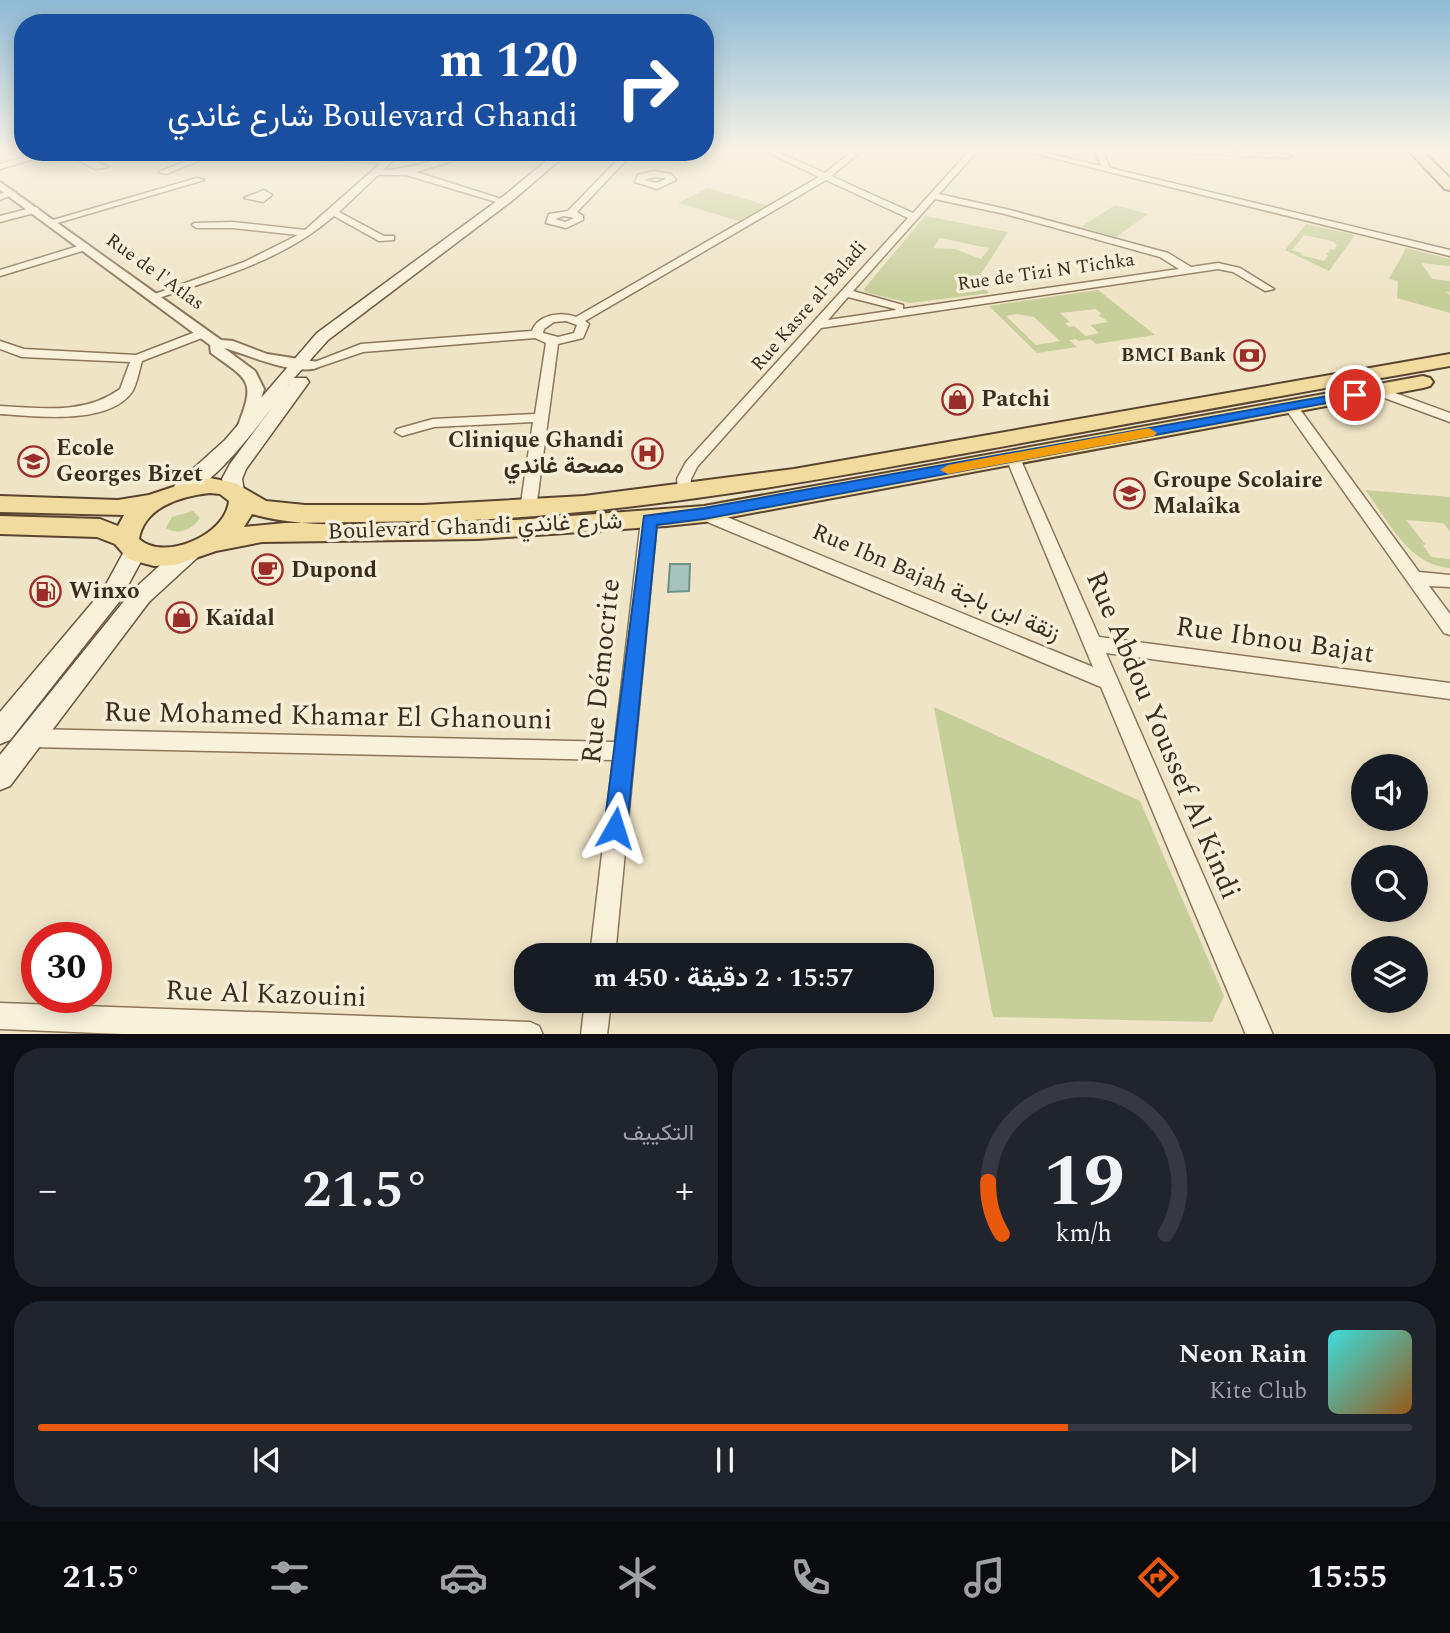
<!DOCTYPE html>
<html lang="ar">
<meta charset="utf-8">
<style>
:root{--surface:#171b24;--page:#20242c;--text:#f1f3f6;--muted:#9ea1a6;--line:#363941;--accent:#ea580c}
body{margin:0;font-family:Spectral,Vazirmatn,serif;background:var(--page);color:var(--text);direction:rtl;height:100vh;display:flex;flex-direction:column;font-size:26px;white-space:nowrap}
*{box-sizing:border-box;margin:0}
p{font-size:23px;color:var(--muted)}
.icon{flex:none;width:38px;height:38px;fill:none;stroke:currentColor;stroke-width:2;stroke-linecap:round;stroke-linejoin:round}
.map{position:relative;height:1034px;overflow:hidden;direction:ltr}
.sheet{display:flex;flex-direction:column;gap:14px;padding:14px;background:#0d0f14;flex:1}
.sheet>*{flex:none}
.banner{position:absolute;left:14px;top:14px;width:700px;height:147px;border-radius:28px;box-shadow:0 4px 18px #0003;direction:rtl;background:#1a4fa0;color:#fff;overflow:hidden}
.controls{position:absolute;left:1351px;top:754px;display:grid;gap:14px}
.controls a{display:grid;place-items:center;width:77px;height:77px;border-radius:50%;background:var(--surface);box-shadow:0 4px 18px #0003;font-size:35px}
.speed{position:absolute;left:21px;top:922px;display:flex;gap:14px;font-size:35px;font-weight:700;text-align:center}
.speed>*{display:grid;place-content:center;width:91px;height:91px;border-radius:50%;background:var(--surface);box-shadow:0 4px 18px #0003;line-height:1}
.speed .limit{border:10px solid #d22;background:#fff;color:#111}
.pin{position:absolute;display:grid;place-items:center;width:60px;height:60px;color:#fff;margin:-30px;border:4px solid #fff;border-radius:50%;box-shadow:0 2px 7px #0007}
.me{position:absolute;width:77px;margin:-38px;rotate:6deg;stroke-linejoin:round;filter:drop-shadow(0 0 5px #0008)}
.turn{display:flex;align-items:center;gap:24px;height:147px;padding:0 21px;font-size:32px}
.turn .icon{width:91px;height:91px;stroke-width:2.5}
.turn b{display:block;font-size:49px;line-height:60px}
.big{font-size:52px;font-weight:700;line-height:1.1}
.sheet .card{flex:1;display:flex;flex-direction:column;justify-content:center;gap:10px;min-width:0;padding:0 24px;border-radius:28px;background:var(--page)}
.sheet .dial{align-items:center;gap:0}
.dial svg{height:182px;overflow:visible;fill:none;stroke:var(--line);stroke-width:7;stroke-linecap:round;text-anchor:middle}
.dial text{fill:var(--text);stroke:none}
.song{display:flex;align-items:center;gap:21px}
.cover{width:84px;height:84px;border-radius:10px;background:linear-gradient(135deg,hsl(180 70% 55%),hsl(30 70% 35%))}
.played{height:7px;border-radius:4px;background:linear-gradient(90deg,var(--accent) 75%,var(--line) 75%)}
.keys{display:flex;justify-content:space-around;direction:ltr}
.heat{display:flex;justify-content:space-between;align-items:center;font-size:38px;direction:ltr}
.sheet .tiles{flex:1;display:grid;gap:14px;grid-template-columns:1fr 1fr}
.card:last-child{grid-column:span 2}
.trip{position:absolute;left:514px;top:943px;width:420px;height:70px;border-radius:28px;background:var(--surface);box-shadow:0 4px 18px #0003;font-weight:700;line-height:70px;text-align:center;direction:rtl}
.dock{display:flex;height:112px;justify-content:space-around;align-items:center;background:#090b0e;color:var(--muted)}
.dock .icon{width:49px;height:49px}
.dock .active{color:var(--accent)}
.dock b{font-size:32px;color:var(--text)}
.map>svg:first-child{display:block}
.green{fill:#c6ce9a;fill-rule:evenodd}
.water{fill:#a8c3bc;stroke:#6e918a;stroke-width:2}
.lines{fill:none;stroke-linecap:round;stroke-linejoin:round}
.minor-casing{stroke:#8b765b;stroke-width:3}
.tertiary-casing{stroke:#8b765b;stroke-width:4}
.secondary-casing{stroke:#6d573f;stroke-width:3}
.primary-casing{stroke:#594430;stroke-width:4}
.minor{fill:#f9f1da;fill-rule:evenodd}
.tertiary{fill:#f9f1da;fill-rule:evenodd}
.secondary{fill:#f9f1da;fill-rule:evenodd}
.primary{fill:#f2db9f;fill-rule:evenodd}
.route{fill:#1a73e8;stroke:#114b97;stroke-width:2}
.slow{fill:#f59e0b}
.labels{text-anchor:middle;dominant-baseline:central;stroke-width:7;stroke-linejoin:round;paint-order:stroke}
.far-street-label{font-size:19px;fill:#3b2e1f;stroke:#f6eed6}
.far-poi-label{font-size:19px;font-weight:bold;fill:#3b2e1f;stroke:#f6eed6;text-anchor:end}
.poi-label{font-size:23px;font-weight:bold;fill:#3b2e1f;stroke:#f6eed6;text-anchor:start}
.street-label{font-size:23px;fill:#3b2e1f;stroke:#f6eed6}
.near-street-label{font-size:28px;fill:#3b2e1f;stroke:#f6eed6}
</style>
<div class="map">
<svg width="1450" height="1035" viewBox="0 0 1450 1035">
<rect width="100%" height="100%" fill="#efe4c6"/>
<!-- green -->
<g class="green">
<polygon points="707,188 767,205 739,221 678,203"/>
<polygon points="1115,205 1148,214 1116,237 1081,227"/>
<path d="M925 216 1008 232 977 280 989 293 910 303 865 292 864 289ZM940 238 988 248 989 249 981 259 955 249 933 248Z"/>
<path d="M1306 224 1355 235 1329 271 1285 250ZM1304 235 1332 241 1337 245 1334 250 1330 249 1329 253H1326L1328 256 1324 261 1301 255 1302 253 1292 250Z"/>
<polygon points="1406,248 1450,259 1450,266 1421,263 1432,279 1450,281 1450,292 1446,292 1450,295 1450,313 1397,298 1398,281 1389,279"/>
<path d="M1098 290 1155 335 1096 344 1090 339 1079 341 1076 339 1069 340 1077 347 1037 353 989 306ZM1096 309 1102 314 1098 315 1109 322 1090 325 1099 333 1086 336 1074 326 1069 327 1065 323 1070 322 1060 313ZM1016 314 1034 317 1060 341 1036 345 1006 316Z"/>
<path d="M1365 490 1450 497V531L1443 523 1406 520 1426 545H1423L1431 557 1450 559V568C1408 565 1388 520 1365 490Z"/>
<path d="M193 511 200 518C193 529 178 536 166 528L172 517Z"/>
<polygon points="934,707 1140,801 1224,996 1212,1022 993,1017"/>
</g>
<!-- water -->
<polygon class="water" points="670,564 690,564 689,591 668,592"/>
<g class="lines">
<defs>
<g id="minor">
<path d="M761 149H771L825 173 855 149H864L831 176 913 213 971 149H979L939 194 1010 210 1168 253 1191 267 1218 263 1240 268 1274 289 1265 291 1233 272 1218 269 821 328 697 467 691 479 689 498H679L677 479 686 462 908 218 826 180 585 321 589 324 583 338 558 344 536 509 528 514 520 509 533 422 434 427 402 436 395 432 397 429 433 419 535 414 546 343 535 338 363 352 313 369 307 365 361 344 532 331C537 315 561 311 576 317L819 177ZM935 199 1005 214 1160 257 1179 269 903 309V305L853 291ZM848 297 895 309 896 310 828 320ZM566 321 577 325 574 333 558 337 543 333 544 329 554 322Z"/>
<polygon points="1016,149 1030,149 1101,166 1094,149 1102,149 1110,168 1450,250 1450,256"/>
<polygon points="1148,149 1287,154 1291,156 1287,158 1152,151"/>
<polygon points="42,152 56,152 0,169 0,164"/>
<polygon points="63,152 74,152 109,167 95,169"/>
<polygon points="208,152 220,152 166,174 159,172"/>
<path d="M393 152H402L383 170C418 169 449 152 483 152L416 172 511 202 503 204 406 175H378L339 212 384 236H394V240L379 241 334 216C283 260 221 277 159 298L149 296 244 262 298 235 233 228H197L192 225 194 223 233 222 305 230 381 163 285 158 282 154 386 158Z"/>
<path d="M625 152H634L577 212 583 216V220L566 228 546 223 549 214 568 211ZM564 216 574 218 565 222 555 219Z"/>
<path d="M654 171 671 174 676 180 657 189 635 182 638 175ZM654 177 665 178 666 179 656 183 644 180Z"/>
<polygon points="197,178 204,180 54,224 46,222"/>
<polygon points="264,190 272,195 263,202 244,198"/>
<polygon points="9,191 16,193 0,200 0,194"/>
<polygon points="35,207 38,208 38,212 0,222 0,216"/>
<polygon points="85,244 89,245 89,249 0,276 0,270"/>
<path d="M203 329 207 330V336L142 361C139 371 137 384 132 392 108 426 35 416 0 414V406C42 408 84 415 120 389L130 362 22 357 0 349V341L24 349 136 355Z"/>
<polygon points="1376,386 1450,413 1450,422 1371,393 1369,390"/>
<polygon points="1291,403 1296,404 1419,572 1450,575 1450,587 1429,586 1450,614 1450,635 1444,633 1284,407"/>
<polygon points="1013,453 1020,458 1099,637 1450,683 1450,699 1106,653 1273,1035 1246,1035 1101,687 698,518 696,514 698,510 710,510 1093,667 1006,458"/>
<polygon points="649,515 657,520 615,956 590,956 613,760 31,747 24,744 21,738 24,732 31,729 615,742 641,520"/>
<polygon points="585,1001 611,1001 607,1035 581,1035"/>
<polygon points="0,1003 530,1022 539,1026 543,1035 147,1035 0,1029"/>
</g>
<path id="tertiary" d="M0 182 221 340 233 341 267 354 318 362 321 365C304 380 244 353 224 348L255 371 264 389 253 428 245 433 239 432 237 428C256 380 250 381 211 353L210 345 0 190Z"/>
<g id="secondary">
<path d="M557 152H569L513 200 328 340 294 378H306L309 382 246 469 242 479 244 491 241 496H227L222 479 230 464 291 382C273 406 205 503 175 495L172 490 175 485 225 440 317 333 505 195Z"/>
<polygon points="135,544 143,546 146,552 119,602 10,740 0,744 0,712 103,590 127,546"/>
<polygon points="189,544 197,546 200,552 197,558 149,602 10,786 0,790 0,755 133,590 181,546"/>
</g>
<g id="primary">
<polygon points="1407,149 1420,149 1450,178 1450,190 1445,189"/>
<path d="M1450 354V366C1294 393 1138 422 983 450 813 481 643 512 471 520 405 523 315 532 252 514L244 527 285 523 516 520 704 506 1423 376 1430 378 1433 382 1430 386 1423 388 704 522 666 526 478 539 262 542 216 551 175 565 154 566 128 559 115 544 97 537 0 534V516L100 519 118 526 124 515 0 512V496L118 500 149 495 194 480 210 478 235 483 266 501 305 505H423L584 496 794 469ZM210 493 220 494 229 501C226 535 164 562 139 539 144 507 181 496 210 493Z"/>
</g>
</defs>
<!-- minor casing -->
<use href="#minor" class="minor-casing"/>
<!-- tertiary casing -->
<use href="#tertiary" class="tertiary-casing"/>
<!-- secondary casing -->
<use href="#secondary" class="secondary-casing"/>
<!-- primary casing -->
<use href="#primary" class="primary-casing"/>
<!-- minor -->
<use href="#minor" class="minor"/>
<!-- tertiary -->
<use href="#tertiary" class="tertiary"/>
<!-- secondary -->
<use href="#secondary" class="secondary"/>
<!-- primary -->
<use href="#primary" class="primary"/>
</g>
<!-- sky -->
<linearGradient id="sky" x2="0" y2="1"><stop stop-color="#8ebad6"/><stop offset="0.51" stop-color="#f8f3e5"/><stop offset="1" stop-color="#f8f3e5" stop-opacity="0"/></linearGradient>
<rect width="1450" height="294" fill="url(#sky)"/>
<!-- route -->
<polygon class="route" points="1355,391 1361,395 1359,397 704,519 657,525 627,828 623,835 615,838 607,835 604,828 644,516 704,508"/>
<!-- slow -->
<polygon class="slow" points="1149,428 1157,433 1154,436 948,474 940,470 948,465"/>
<!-- icons -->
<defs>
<symbol id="bank-ring" viewBox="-11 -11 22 22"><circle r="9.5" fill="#f6eed6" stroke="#9b2e2b" stroke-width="1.5"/><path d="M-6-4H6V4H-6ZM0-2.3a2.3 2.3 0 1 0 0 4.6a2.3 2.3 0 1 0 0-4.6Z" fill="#9b2e2b"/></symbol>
<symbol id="shop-ring" viewBox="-11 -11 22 22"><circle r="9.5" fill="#f6eed6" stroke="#9b2e2b" stroke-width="1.5"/><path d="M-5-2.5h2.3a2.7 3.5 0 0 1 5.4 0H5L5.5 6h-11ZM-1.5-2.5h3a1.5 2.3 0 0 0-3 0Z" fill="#9b2e2b"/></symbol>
<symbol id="hospital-ring" viewBox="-11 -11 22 22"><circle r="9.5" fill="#f6eed6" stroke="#9b2e2b" stroke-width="1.5"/><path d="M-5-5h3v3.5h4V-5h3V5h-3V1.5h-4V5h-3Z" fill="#9b2e2b"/></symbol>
<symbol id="school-ring" viewBox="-11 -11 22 22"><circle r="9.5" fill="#f6eed6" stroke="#9b2e2b" stroke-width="1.5"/><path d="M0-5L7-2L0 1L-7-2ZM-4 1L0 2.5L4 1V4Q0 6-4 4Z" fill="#9b2e2b"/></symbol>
<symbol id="cafe-ring" viewBox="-11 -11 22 22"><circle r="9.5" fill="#f6eed6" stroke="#9b2e2b" stroke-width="1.5"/><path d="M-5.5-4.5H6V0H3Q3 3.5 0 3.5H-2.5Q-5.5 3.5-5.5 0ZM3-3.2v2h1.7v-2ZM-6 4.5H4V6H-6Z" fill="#9b2e2b"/></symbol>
<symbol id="fuel-ring" viewBox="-11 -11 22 22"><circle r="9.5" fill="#f6eed6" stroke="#9b2e2b" stroke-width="1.5"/><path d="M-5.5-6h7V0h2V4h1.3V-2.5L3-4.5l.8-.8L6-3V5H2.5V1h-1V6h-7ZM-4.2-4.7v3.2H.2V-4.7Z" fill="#9b2e2b"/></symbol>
</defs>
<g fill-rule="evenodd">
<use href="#bank-ring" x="1232" y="338" width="35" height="35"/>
<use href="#shop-ring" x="940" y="382" width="35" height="35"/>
<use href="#hospital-ring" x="630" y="436" width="35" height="35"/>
<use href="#school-ring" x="16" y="444" width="35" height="35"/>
<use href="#school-ring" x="1112" y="476" width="35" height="35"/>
<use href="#cafe-ring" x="250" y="552" width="35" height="35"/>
<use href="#fuel-ring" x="28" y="574" width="35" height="35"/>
<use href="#shop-ring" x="164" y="600" width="35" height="35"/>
</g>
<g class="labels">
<!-- far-street labels -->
<g class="far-street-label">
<text transform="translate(155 272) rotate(36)">Rue de l'Atlas</text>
<text transform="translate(1046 272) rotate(-8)">Rue de Tizi N Tichka</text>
<text transform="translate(809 306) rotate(-49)">Rue Kasre al-Baladi</text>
</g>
<!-- far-poi labels -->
<g class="far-poi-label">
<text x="1226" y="355">BMCI Bank</text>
</g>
<!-- poi labels -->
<g class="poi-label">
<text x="981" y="399">Patchi</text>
<text x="624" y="440" text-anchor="end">Clinique Ghandi<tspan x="624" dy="26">مصحة غاندي</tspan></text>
<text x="56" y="448">Ecole<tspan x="56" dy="26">Georges Bizet</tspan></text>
<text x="1153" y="480">Groupe Scolaire<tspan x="1153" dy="26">Malaîka</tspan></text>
<text x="291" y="570">Dupond</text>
<text x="69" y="591">Winxo</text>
<text x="205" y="618">Kaïdal</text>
</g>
<!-- street labels -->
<g class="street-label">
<text transform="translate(475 527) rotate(-2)">Boulevard Ghandi شارع غاندي</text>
<text transform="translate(936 583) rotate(23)">Rue Ibn Bajah زنقة ابن باجة</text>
</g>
<!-- near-street labels -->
<g class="near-street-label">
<text transform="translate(1275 640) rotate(8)">Rue Ibnou Bajat</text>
<text transform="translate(601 671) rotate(-84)">Rue Démocrite</text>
<text transform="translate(328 716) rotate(1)">Rue Mohamed Khamar El Ghanouni</text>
<text transform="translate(1163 735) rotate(67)">Rue Abdou Youssef Al Kindi</text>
<text transform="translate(266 994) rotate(2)">Rue Al Kazouini</text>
</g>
</g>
</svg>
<div class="controls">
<a><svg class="icon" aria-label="sound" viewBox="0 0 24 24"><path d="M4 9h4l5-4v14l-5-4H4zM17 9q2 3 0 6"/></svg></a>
<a><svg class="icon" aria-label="search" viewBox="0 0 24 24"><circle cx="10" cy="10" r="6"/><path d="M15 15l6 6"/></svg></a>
<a><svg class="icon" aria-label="layers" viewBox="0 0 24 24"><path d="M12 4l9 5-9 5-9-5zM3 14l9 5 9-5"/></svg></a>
</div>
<div class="speed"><div class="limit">30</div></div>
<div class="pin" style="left:1355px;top:395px;background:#d93025"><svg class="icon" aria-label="arrive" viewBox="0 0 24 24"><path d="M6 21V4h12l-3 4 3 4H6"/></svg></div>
<svg class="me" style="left:615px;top:828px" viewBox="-20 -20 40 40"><path d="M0-17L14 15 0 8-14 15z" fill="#1a73e8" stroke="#fff" stroke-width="4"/></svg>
<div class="trip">15:57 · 2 دقيقة · 450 m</div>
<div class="banner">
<div class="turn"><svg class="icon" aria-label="right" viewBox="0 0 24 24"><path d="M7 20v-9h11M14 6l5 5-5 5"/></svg><div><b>120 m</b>Boulevard Ghandi شارع غاندي</div></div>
</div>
</div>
<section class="sheet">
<div class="tiles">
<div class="card dial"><svg viewBox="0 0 100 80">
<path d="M14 69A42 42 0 1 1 86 69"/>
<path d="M14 69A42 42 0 0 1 8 46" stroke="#ea580c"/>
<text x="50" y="56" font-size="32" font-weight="700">19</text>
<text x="50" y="72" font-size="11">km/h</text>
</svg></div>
<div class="card"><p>التكييف</p>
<div class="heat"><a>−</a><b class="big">21.5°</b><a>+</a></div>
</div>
<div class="card">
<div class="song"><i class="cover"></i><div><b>Neon Rain</b><p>Kite Club</p></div></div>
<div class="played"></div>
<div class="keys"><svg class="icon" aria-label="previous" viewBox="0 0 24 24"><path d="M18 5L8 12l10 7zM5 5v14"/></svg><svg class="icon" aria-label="pause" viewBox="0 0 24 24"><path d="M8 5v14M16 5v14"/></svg><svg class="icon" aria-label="next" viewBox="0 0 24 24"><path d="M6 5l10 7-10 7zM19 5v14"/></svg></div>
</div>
</div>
</section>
<nav class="dock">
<b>15:55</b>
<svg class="icon active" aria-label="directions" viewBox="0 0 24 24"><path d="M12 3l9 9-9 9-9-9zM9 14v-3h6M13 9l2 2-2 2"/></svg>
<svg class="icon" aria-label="music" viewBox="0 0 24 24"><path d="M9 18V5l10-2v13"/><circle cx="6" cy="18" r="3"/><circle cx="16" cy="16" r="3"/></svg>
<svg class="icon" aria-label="phone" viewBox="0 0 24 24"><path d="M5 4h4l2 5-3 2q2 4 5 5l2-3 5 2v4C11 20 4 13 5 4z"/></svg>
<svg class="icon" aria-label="climate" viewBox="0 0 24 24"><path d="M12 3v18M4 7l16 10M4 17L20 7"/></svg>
<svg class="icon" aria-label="car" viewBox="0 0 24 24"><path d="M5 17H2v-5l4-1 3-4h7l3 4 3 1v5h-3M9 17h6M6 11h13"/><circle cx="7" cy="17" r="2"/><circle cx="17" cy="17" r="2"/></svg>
<svg class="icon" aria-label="filters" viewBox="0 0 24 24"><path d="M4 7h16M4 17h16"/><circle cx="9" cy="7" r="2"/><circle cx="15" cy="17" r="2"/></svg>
<b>21.5°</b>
</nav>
